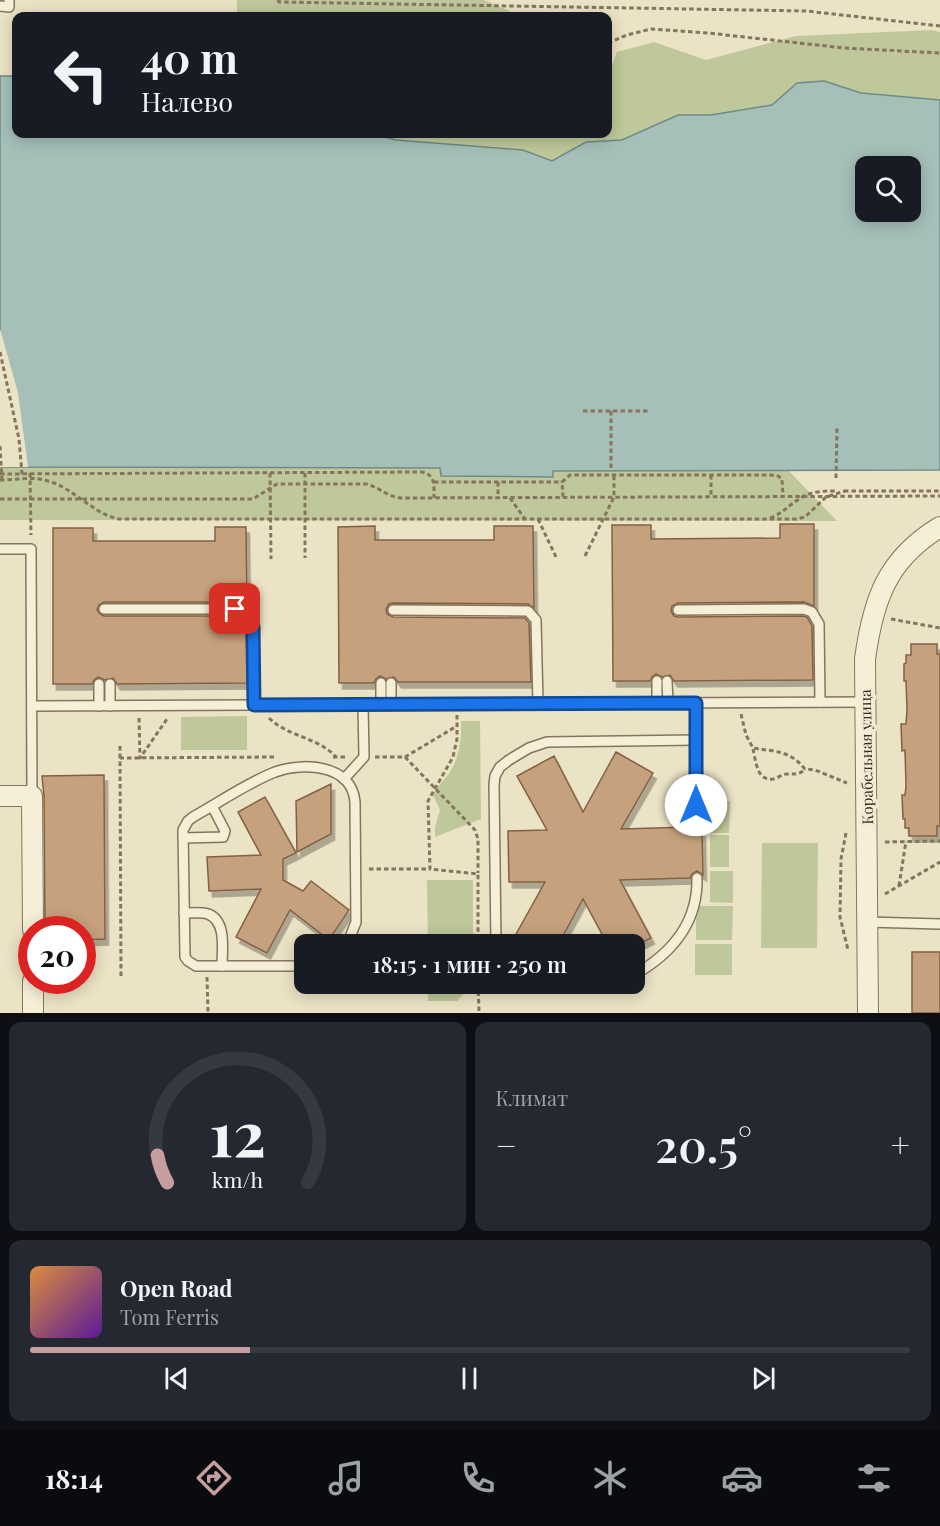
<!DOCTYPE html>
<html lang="ru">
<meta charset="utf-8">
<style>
:root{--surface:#171b24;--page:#242831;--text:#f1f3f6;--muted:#9ea1a6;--line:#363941;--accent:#c59e9d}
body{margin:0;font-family:"Playfair Display",serif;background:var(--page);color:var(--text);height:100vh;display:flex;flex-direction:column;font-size:22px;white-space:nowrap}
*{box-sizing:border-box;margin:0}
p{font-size:20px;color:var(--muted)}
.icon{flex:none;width:33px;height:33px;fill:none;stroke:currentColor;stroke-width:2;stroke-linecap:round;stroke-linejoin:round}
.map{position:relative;height:1013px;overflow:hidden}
.details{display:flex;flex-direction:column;gap:9px;padding:9px;background:#0d0f14;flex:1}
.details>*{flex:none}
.banner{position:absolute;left:12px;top:12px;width:600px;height:126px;border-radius:12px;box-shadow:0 3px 15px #0003;background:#171b24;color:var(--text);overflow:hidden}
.fabs{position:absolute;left:855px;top:156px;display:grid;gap:12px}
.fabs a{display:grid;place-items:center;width:66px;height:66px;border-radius:12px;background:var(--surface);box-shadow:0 3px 15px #0003;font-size:30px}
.speed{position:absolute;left:18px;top:916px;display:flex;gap:12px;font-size:30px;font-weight:700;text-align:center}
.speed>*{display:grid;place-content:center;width:78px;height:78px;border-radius:50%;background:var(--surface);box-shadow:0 3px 15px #0003;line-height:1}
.speed .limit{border:9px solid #d22;background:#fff;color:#111}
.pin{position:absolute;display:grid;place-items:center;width:51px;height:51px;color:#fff;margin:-26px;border-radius:12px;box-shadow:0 3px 9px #0006}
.me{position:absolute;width:66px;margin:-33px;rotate:0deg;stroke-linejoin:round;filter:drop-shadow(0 0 4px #0008)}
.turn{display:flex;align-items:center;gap:21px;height:126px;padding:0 30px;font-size:27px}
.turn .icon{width:78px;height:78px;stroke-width:2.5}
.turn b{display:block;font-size:42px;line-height:51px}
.big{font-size:45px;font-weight:600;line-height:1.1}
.details .tile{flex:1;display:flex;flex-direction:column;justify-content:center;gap:9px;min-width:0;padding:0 21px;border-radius:12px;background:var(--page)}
.details .dial{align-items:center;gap:0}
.dial svg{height:156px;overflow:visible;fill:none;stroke:var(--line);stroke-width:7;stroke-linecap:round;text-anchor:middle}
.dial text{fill:var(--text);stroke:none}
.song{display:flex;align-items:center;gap:18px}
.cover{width:72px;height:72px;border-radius:9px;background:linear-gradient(135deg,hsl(30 70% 55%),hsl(270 70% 35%))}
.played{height:6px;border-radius:3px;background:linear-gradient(90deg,var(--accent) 25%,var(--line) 25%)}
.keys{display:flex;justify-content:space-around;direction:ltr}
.heat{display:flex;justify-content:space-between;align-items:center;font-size:33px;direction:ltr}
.details .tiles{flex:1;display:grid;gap:9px;grid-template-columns:1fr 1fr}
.tile:last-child{grid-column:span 2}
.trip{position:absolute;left:294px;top:934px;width:351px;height:60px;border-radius:12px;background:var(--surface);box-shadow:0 3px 15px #0003;font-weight:600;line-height:60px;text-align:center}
.dock{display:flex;height:96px;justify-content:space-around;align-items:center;background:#090b0e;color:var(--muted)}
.dock .icon{width:42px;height:42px}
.dock .active{color:var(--accent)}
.dock b{font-size:27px;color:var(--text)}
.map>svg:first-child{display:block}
.green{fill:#bfc89a}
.water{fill:#a6bfb9;stroke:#6e8c87;stroke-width:1.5;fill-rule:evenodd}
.pier{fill:#ebe3c5}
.building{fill:#c6a17d;stroke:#826144;stroke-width:1.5;filter:url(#shadow)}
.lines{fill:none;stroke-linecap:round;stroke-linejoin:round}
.lane-casing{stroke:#85755c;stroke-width:12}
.street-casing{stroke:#85755c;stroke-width:22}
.path{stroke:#85755c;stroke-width:3;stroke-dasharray:4.5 3;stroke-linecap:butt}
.lane{stroke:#f6efd8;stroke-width:9}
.street{stroke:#f6efd8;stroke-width:20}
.route-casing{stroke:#114b97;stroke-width:15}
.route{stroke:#1a73e8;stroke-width:10}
.labels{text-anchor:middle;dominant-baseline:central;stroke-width:6;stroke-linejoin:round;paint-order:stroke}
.street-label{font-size:15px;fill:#362c1f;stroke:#f3ecd4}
</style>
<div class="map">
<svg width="940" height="1013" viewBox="0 0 940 1013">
<defs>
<filter id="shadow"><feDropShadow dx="3.5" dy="6" stdDeviation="0" flood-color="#0004"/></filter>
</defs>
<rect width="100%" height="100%" fill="#ebe3c5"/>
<!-- green -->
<g class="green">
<polygon points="237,0 484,0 521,16 237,16"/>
<polygon points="932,30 940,32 940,100 861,93 824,81 797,83 772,105 711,115 678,115 622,140 586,142 552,161 523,150 396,140 373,134 608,134 608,75 617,52 654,42 706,60 796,36"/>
<polygon points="0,467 441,468 441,476 552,477 553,471 788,470 837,521 0,520"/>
<polygon points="247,716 247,750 181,750 181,717"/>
<path d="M461 721H480L481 819 435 837V827L440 810 433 795C437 787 442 782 447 776 459 760 462 740 461 721Z"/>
<polygon points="711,801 730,801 729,833 710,833"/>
<rect x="710" y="835" width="19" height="32"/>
<polygon points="762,843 818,843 817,948 761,948"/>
<polygon points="710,871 733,871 733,903 710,902"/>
<polygon points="427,880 473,880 473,945 428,945"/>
<polygon points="696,906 733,906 732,940 696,940"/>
<rect x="695" y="944" width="37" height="31"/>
<polygon points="428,984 473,984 473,985 457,1001 428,1001"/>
</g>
<!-- water -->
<path class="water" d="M0 76H16V134H373L396 140 523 150 552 161 586 142 622 140 678 115H711L772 105 797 83 824 81 861 93 940 100V470L553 471V477L441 476 440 468 0 467ZM866 166H910V212H866Z"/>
<!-- pier -->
<polygon class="pier" points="0,329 18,393 28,467 0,467"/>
<!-- building -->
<g class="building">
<polygon points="780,524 814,524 814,606 804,602 678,603 672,606 671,611 674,616 678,617 803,616 807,617 812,626 813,680 674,681 670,675 662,677 656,674 652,677 650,681 613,681 612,525 651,525 651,539 780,538"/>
<polygon points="375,526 375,540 494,540 494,526 533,526 534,608 528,604 393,603 389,604 386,609 387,614 393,617 525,618 529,623 531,682 398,682 394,677 386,679 380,676 376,679 374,683 339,683 338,527"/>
<polygon points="215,527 246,527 247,606 235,602 104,602 99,605 97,610 100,614 104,616 234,616 239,618 243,621 246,628 247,683 117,684 113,678 105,680 98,677 94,680 92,684 53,684 53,528 93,528 93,541 215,541"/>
<polygon points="911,644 937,644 937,654 940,654 940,826 937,826 937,836 909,836 909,828 905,828 905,819 903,819 902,795 905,795 906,786 905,750 902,751 901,724 906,724 907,710 906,681 904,681 904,664 906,663 906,655 911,655"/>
<polygon points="616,752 653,773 621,829 690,827 694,833 702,831 703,875 697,871 692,874 690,878 620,880 651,938 637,945 608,945 583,899 558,945 531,945 515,936 545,882 509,882 508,831 547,830 517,776 554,756 583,812"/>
<polygon points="104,775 105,939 82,940 82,930 45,930 44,796 42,776"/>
<polygon points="331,784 331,834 297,852 296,801"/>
<polygon points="265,797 296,853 283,859 283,880 303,891 311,881 349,910 329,940 290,910 267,953 236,937 261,889 209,891 207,857 261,855 238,812"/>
<rect x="912" y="952" width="28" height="61"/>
</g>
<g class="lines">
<defs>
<g id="lane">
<polyline points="0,6 9,7 9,0"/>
<polyline points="0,549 31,549 32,796"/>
<path d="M104 609H235C246 612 250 616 253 627L254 705"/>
<polyline points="393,610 528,611 536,620 538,704"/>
<polyline points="678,610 804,609 812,612 819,624 820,702"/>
<polyline points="657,681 657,703"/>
<polyline points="667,681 668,703"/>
<polyline points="381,683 381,705"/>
<polyline points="391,683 391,704"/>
<polyline points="99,684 99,706"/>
<polyline points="110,684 110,706"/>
<polyline points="696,703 697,827"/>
<polyline points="32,706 865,702"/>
<polyline points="344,779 364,757 363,705"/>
<polyline points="183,838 223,837 225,831 212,806"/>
<path d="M184 913C191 913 201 912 208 914 227 921 222 950 222 966"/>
<polyline points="867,922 940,924"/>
<polyline points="496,945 494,785 495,776 500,767 509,760 529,748 547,742 696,740"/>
<path d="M304 966H196L188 961 185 957 183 830 188 821 193 817C220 802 247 783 275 772 303 762 352 764 355 802L356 922 347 945"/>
<path d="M634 975C671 954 698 923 697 878"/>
</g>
<g id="street">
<polyline points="0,796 32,796 33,930"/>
<polyline points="33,981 33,1013"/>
<path d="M868 1013 865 659C873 600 887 559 940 527"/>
</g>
</defs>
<!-- lane casing -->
<use href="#lane" class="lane-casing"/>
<!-- street casing -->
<use href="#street" class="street-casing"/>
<!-- path -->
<g class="path">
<polyline points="278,0 279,2 806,11 940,26"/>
<polyline points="608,43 627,35 651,29 708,33 844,48 940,53"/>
<polyline points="0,352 19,439 22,474"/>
<polyline points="583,411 650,411"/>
<polyline points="611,411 611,470"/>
<polyline points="0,446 2,480"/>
<polyline points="30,473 31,535"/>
<polyline points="270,473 271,559"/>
<polyline points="305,473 305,558"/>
<path d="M0 474 421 472C436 474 434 486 434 498"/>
<polyline points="711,475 711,497"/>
<polyline points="836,478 837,428"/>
<path d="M0 480C15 480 34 476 48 481 74 488 93 514 119 519H796L805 517 826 497 845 491"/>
<polyline points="434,482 562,482"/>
<polyline points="498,482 498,498"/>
<polyline points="844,491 940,491"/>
<polyline points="563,497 562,482 570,475 771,475 778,476 782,479 783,497"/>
<polyline points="510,498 525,519"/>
<path d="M0 499H253L277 484H366C379 487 388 497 401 498L940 496"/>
<path d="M770 518C782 514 789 505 799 499 810 491 824 491 837 491"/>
<polyline points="538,519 556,557"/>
<polyline points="585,556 614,497 614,475"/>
<polyline points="891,619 940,628"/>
<path d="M741 714 746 735 753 748C776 752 789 750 805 769L815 770 847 783"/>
<polyline points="457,715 457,739 453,757 428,801 430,869 478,874 478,945"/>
<polyline points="139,718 140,758 167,719"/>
<path d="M269 718C288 737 318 737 336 757"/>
<path d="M753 749C756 760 756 781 773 779 778 778 782 774 787 774 795 774 799 775 805 769"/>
<polyline points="333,757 347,757"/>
<polyline points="375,757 405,757 457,726"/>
<polyline points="405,757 475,830 478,839 478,873"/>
<polyline points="120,758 120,744"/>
<polyline points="846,833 841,859 840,917 848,950"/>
<polyline points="885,842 940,841"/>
<polyline points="369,869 430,869"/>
<polyline points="899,886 906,841"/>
<polyline points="885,894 940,862"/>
<polyline points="121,976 120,758 275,757"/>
<polyline points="207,977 208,1012"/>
<polyline points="478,984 479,1011"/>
</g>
<!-- lane -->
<use href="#lane" class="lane"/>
<!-- street -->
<use href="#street" class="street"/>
</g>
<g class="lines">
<defs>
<polyline id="route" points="235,609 247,614 253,627 254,705 696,703 696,805"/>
</defs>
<!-- route casing -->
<use href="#route" class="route-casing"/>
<!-- route -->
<use href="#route" class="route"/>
</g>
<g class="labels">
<!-- street labels -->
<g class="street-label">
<text transform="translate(866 757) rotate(-91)">Корабельная улица</text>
</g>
</g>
</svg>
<div class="fabs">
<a><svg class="icon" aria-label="search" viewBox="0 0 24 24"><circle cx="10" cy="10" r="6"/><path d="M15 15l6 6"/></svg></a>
</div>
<div class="speed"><div class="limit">20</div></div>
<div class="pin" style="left:235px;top:609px;background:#d93025"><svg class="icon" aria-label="arrive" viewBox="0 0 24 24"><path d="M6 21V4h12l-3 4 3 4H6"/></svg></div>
<svg class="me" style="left:696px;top:805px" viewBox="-20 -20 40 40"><circle r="19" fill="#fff"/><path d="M0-13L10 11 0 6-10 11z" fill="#1a73e8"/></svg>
<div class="trip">18:15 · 1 мин · 250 m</div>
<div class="banner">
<div class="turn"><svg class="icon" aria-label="left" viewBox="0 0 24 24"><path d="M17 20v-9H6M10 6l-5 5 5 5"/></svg><div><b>40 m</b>Налево</div></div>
</div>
</div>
<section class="details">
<div class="tiles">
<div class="tile dial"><svg viewBox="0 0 100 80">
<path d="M14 69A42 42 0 1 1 86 69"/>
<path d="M14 69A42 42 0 0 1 9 55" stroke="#c59e9d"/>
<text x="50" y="56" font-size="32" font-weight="700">12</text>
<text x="50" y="72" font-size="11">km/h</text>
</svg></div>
<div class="tile"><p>Климат</p>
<div class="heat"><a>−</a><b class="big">20.5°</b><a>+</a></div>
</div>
<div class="tile">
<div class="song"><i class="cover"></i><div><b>Open Road</b><p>Tom Ferris</p></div></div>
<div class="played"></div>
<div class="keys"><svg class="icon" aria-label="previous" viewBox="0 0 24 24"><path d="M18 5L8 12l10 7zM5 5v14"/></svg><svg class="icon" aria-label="pause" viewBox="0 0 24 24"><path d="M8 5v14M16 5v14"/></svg><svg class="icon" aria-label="next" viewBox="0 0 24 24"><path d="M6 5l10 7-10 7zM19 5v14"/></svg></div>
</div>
</div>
</section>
<nav class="dock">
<b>18:14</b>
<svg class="icon active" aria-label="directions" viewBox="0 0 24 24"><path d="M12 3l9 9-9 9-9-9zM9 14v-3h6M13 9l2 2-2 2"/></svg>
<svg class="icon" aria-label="music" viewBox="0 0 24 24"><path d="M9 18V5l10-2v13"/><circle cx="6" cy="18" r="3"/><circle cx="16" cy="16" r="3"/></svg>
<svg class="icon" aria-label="phone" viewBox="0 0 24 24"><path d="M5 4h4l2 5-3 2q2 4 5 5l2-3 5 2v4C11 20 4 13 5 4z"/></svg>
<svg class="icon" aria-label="climate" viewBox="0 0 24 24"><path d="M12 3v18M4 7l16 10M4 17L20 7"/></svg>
<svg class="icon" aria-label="car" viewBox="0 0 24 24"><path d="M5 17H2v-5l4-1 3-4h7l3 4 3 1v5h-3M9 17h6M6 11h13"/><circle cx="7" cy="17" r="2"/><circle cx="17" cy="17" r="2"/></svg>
<svg class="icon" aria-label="filters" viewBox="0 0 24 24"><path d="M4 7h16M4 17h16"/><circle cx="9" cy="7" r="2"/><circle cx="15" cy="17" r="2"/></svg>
</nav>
